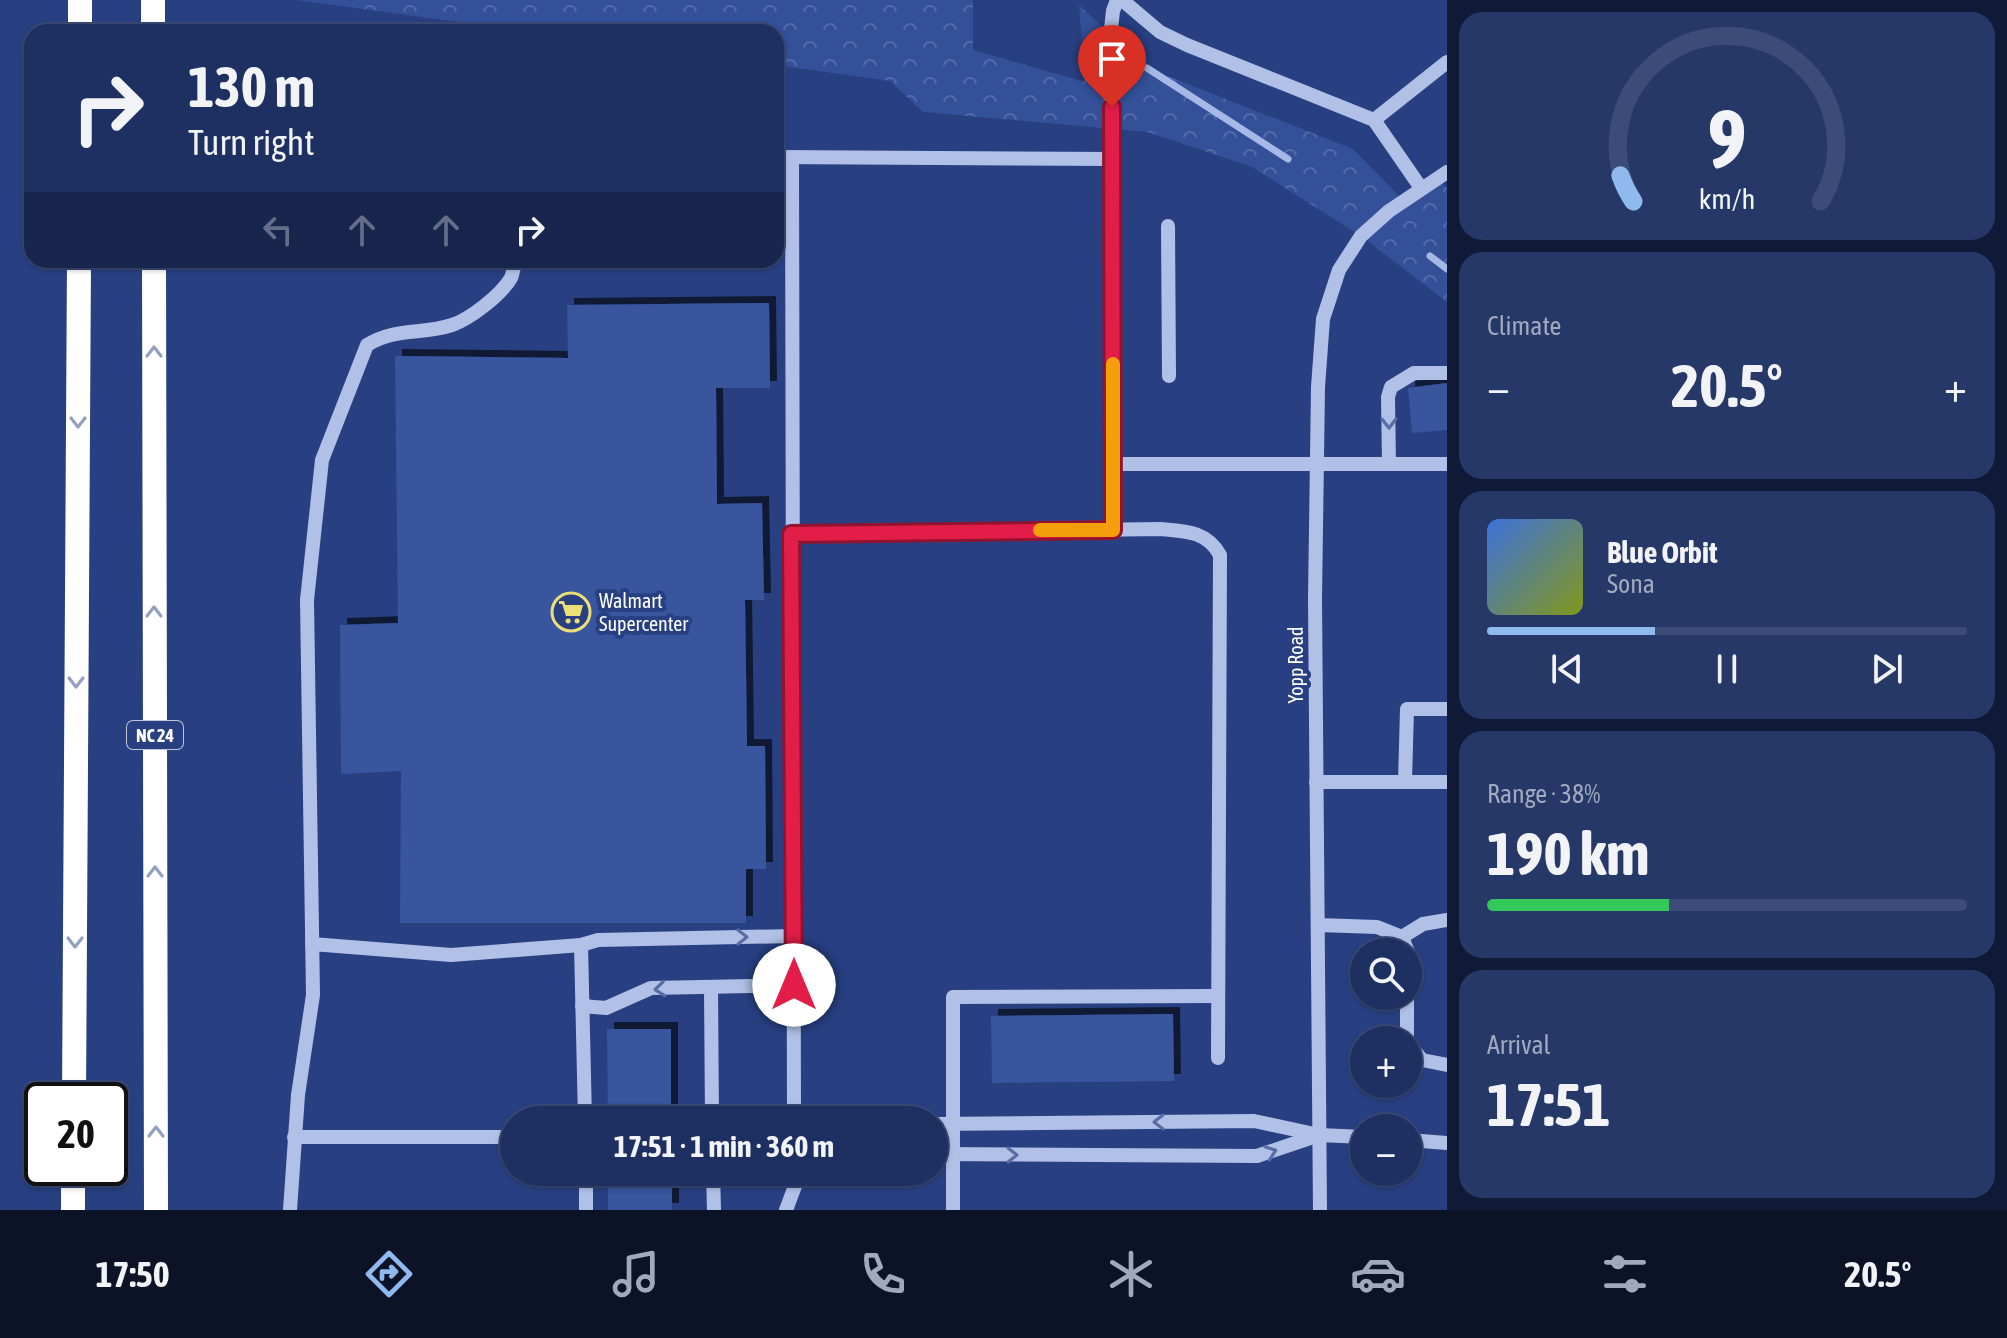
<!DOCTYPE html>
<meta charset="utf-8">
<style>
:root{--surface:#1e3062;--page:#263868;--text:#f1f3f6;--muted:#a1a9be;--line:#3c4b77;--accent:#90b9f0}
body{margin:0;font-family:"Asap Condensed",sans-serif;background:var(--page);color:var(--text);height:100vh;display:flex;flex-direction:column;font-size:30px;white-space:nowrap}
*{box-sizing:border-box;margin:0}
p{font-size:26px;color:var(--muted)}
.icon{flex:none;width:44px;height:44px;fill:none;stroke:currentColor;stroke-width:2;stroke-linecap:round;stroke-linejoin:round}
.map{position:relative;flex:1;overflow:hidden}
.drawer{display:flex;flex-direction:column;gap:12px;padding:12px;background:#101a36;width:560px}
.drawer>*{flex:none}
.banner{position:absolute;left:24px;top:24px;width:760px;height:244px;border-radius:24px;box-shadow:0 2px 6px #0004,0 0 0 2px var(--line);background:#1e3062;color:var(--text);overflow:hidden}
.controls{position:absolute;left:1350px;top:938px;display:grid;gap:16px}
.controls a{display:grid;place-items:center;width:72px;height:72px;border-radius:50%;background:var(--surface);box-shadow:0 2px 6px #0004,0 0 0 2px var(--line);font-size:40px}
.speed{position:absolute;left:24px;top:1082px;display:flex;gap:16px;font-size:40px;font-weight:700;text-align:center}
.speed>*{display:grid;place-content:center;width:104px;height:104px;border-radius:50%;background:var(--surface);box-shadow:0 2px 6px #0004,0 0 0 2px var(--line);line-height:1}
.speed .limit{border:4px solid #111;border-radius:12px;background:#fff;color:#111}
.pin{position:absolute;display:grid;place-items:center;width:68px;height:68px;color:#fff;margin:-82px -34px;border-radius:50% 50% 50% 0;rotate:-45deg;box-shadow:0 0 8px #0007}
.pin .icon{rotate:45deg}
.me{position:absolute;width:88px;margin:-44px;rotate:0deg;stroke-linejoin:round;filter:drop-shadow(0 0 6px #0008)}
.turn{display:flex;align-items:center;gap:28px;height:168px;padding:0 32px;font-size:36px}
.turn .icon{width:104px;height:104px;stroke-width:2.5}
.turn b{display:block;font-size:56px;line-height:68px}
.lanes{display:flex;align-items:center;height:76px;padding:0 32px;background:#0003;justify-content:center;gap:40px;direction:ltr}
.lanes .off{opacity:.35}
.big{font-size:60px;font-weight:700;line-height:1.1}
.drawer .card{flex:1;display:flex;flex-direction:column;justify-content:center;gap:12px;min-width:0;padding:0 28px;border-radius:24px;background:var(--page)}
.drawer .dial{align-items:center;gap:0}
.dial svg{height:208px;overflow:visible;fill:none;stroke:var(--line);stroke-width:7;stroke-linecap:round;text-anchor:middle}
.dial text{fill:var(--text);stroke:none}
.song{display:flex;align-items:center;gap:24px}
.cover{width:96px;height:96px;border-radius:12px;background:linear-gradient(135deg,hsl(220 70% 55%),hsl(70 70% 35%))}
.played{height:8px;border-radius:4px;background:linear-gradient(90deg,var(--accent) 35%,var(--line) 35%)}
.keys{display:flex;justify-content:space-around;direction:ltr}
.heat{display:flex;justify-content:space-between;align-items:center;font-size:44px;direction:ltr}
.charge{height:12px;border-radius:6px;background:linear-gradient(90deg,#34c759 38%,var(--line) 0)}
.trip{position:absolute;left:500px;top:1106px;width:448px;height:80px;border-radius:40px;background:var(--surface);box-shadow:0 2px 6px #0004,0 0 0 2px var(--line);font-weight:700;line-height:80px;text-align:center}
.menu{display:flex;height:128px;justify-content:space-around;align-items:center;background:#0c1327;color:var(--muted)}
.menu .icon{width:56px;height:56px}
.menu .current{color:var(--accent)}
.menu b{font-size:36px;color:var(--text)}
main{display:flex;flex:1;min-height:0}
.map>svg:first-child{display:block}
.forest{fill:url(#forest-crowns)}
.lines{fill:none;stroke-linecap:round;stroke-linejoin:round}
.stream{stroke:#a6b9e6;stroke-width:7}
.building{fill:#39559e;filter:url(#shadow)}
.minor{stroke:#b1c0e6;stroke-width:14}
.highway{stroke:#fff;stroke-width:24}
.oneway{stroke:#94a0c0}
.oneway2{stroke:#586da5}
.route-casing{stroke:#92132f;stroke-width:20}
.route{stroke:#e11d48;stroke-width:14}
.slow{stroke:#f59e0b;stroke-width:14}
.labels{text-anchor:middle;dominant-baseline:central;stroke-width:8;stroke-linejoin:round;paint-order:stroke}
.shield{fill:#284082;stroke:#bec6da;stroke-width:2}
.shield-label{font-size:18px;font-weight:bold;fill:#fff}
.poi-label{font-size:20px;fill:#fff;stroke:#284082;text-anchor:start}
.street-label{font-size:20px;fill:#fff;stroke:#284082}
</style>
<main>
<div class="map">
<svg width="1447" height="1210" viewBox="0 0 1447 1210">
<defs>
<pattern id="forest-crowns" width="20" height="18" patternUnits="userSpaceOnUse" patternTransform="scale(2)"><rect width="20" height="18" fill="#335099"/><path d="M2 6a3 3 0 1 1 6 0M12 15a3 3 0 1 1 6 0" fill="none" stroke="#526aa8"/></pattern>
<filter id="shadow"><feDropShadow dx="7" dy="-7" stdDeviation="0" flood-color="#0009"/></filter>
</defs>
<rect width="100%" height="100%" fill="#284082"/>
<!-- forest -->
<polygon class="forest" points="297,0 973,0 973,50 1085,82 1079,5 1147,68 1353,149 1403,200 1435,178 1447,188 1447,302 1361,236 1252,167 1148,132 923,112 890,81 776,65 776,32 532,32"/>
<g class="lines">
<!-- stream -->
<g class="stream">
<polyline points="1147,68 1288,159"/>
<polyline points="1430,256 1447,269"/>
</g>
</g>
<!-- building -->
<g class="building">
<polygon points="769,303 770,388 716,388 717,504 762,503 764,600 745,600 747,746 765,746 766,869 746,869 746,923 400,923 401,771 341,774 340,625 398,623 395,356 568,358 567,305"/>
<polygon points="1447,383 1447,430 1412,433 1408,388"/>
<polygon points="1173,1014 1174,1081 992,1083 991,1016"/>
<polygon points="607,1029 671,1029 671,1120 608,1120"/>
<rect x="608" y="1172" width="64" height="38"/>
</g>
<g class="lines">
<!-- minor -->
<g class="minor">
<polyline points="1122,0 1160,32 1187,45 1374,120 1421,188"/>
<polyline points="1374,120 1447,62"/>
<polyline points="776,157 1112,159"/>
<polyline points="792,159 794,1120"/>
<polyline points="1168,226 1169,376"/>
<polyline points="1114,464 1447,464"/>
<polyline points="1389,464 1388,397 1391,387 1414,373 1447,373"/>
<polyline points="1113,530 1111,29 1113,11 1117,0"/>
<path d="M791 534 1161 529C1185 531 1207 531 1220 555L1218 1058"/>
<polyline points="1316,782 1447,782"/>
<polyline points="1405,782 1407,709 1447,709"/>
<polyline points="1318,925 1377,927 1402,937 1408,952"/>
<polyline points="1402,937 1423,924 1447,920"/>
<polyline points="312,944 451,955 581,945 598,940 794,936"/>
<polyline points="581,945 585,1120"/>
<polyline points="711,987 712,1120"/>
<polyline points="582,1006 606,1008 651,988 794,985"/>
<polyline points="1407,1040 1407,996"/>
<polyline points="1408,1043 1422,1060 1447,1065"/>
<polyline points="934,1124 1254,1121 1319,1135 1364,1137"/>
<polyline points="294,1137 514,1137"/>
<polyline points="1408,1140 1447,1143"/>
<polyline points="934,1154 1257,1156 1319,1135"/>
<polyline points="586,1172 586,1210"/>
<polyline points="713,1172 714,1210"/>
<path d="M290 1210 298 1095 313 995 307 600 322 460 367 345C396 327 422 335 452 325 470 319 501 295 511 278 513 273 514 265 516 260"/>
<polyline points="786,1210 795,1186 796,1172"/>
<polyline points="953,1210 953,997 1217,996"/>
<polyline points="1320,1210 1315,599 1318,387 1323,319 1339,270 1361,236 1389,211 1447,172"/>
</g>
<!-- highway -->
<g class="highway">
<polyline points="153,0 153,32"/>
<polyline points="80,32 80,0"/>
<polyline points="154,260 156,1210"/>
<polyline points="74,1100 79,260"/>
<polyline points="73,1210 73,1168"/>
</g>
</g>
<!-- one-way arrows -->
<defs><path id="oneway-chevron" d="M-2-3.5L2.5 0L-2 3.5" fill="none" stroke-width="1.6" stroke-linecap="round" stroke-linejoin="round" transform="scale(2)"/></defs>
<g class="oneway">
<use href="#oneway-chevron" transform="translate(154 352) rotate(-90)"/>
<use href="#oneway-chevron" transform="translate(78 422) rotate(90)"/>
<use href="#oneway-chevron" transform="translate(154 612) rotate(-90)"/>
<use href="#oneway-chevron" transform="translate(76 682) rotate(90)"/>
<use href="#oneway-chevron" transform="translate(155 872) rotate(-90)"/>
<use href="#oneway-chevron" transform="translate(75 942) rotate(90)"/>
<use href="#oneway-chevron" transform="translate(156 1132) rotate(-90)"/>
</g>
<g class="oneway2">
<use href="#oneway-chevron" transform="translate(1389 423) rotate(89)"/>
<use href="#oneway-chevron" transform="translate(742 937) rotate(-1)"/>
<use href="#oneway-chevron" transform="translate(660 989) rotate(174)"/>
<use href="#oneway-chevron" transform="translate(1159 1122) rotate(179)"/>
<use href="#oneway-chevron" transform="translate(1271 1152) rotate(-19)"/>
<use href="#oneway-chevron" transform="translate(1012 1155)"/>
</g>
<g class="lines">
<defs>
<polyline id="route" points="794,985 791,534 1113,530 1112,107"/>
</defs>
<!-- route casing -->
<use href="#route" class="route-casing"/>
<!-- route -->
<use href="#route" class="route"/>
<!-- slow -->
<polyline class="slow" points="1040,530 1113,530 1113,364"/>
</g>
<!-- icons -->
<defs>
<symbol id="supermarket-ring" viewBox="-11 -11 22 22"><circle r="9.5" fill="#284082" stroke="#eddf78" stroke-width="1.5"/><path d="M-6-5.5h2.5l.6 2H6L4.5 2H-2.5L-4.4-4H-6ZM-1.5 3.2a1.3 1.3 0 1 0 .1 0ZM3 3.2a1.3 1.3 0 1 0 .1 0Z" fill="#eddf78"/></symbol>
</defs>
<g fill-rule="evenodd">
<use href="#supermarket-ring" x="549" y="590" width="44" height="44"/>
</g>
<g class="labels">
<!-- shield labels -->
<rect class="shield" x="127" y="721" width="56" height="28" rx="6"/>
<g class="shield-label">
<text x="155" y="735">NC 24</text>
</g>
<!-- poi labels -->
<g class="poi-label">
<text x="599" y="600">Walmart<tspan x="599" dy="23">Supercenter</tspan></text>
</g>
<!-- street labels -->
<g class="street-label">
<text transform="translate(1295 665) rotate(-90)">Yopp Road</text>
</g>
</g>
</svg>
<div class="controls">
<a><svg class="icon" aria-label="search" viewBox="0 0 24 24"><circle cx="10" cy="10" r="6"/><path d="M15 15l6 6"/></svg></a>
<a>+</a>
<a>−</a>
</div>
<div class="speed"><div class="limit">20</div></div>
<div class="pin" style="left:1112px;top:107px;background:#d93025"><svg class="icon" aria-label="arrive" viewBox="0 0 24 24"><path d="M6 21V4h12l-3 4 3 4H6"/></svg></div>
<svg class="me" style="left:794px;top:985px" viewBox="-20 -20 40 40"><circle r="19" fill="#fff"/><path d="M0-13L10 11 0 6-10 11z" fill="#e11d48"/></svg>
<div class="trip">17:51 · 1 min · 360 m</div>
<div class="banner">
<div class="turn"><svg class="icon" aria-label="right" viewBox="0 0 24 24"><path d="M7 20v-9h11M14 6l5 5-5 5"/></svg><div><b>130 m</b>Turn right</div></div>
<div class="lanes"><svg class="icon off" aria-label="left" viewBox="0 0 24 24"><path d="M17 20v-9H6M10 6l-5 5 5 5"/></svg><svg class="icon off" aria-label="ahead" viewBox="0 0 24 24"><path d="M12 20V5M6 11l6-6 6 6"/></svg><svg class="icon off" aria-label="ahead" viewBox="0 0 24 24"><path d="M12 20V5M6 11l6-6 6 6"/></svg><svg class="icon" aria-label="right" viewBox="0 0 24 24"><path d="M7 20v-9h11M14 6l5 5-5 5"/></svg></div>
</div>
</div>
<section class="drawer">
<div class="card dial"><svg viewBox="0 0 100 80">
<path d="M14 69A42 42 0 1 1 86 69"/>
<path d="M14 69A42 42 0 0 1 9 59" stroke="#90b9f0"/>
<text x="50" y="56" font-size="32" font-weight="700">9</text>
<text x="50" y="72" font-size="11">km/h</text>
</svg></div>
<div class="card"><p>Climate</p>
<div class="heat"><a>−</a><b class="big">20.5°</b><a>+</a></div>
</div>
<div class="card">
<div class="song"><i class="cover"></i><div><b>Blue Orbit</b><p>Sona</p></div></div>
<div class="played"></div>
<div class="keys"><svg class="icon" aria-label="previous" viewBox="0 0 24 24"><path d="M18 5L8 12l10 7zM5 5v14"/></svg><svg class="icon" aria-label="pause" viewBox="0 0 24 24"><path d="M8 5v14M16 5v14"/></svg><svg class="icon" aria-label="next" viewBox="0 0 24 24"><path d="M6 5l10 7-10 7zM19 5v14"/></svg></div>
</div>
<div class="card"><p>Range · 38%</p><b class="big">190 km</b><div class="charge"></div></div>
<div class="card"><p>Arrival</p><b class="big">17:51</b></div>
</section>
</main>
<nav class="menu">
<b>17:50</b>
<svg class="icon current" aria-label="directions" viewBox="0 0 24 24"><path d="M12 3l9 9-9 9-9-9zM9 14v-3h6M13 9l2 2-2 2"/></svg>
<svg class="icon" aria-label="music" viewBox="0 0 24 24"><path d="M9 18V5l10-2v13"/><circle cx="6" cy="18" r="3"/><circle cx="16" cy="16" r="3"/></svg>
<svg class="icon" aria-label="phone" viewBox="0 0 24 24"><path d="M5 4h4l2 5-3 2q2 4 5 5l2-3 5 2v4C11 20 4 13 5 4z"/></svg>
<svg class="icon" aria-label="climate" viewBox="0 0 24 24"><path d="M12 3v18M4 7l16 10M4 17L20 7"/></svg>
<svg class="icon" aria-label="car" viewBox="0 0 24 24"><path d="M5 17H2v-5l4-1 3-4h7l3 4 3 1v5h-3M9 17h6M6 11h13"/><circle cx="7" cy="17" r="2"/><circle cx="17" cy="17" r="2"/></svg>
<svg class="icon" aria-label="filters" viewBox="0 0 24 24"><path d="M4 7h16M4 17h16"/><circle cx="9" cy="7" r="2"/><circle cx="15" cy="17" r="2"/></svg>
<b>20.5°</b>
</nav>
